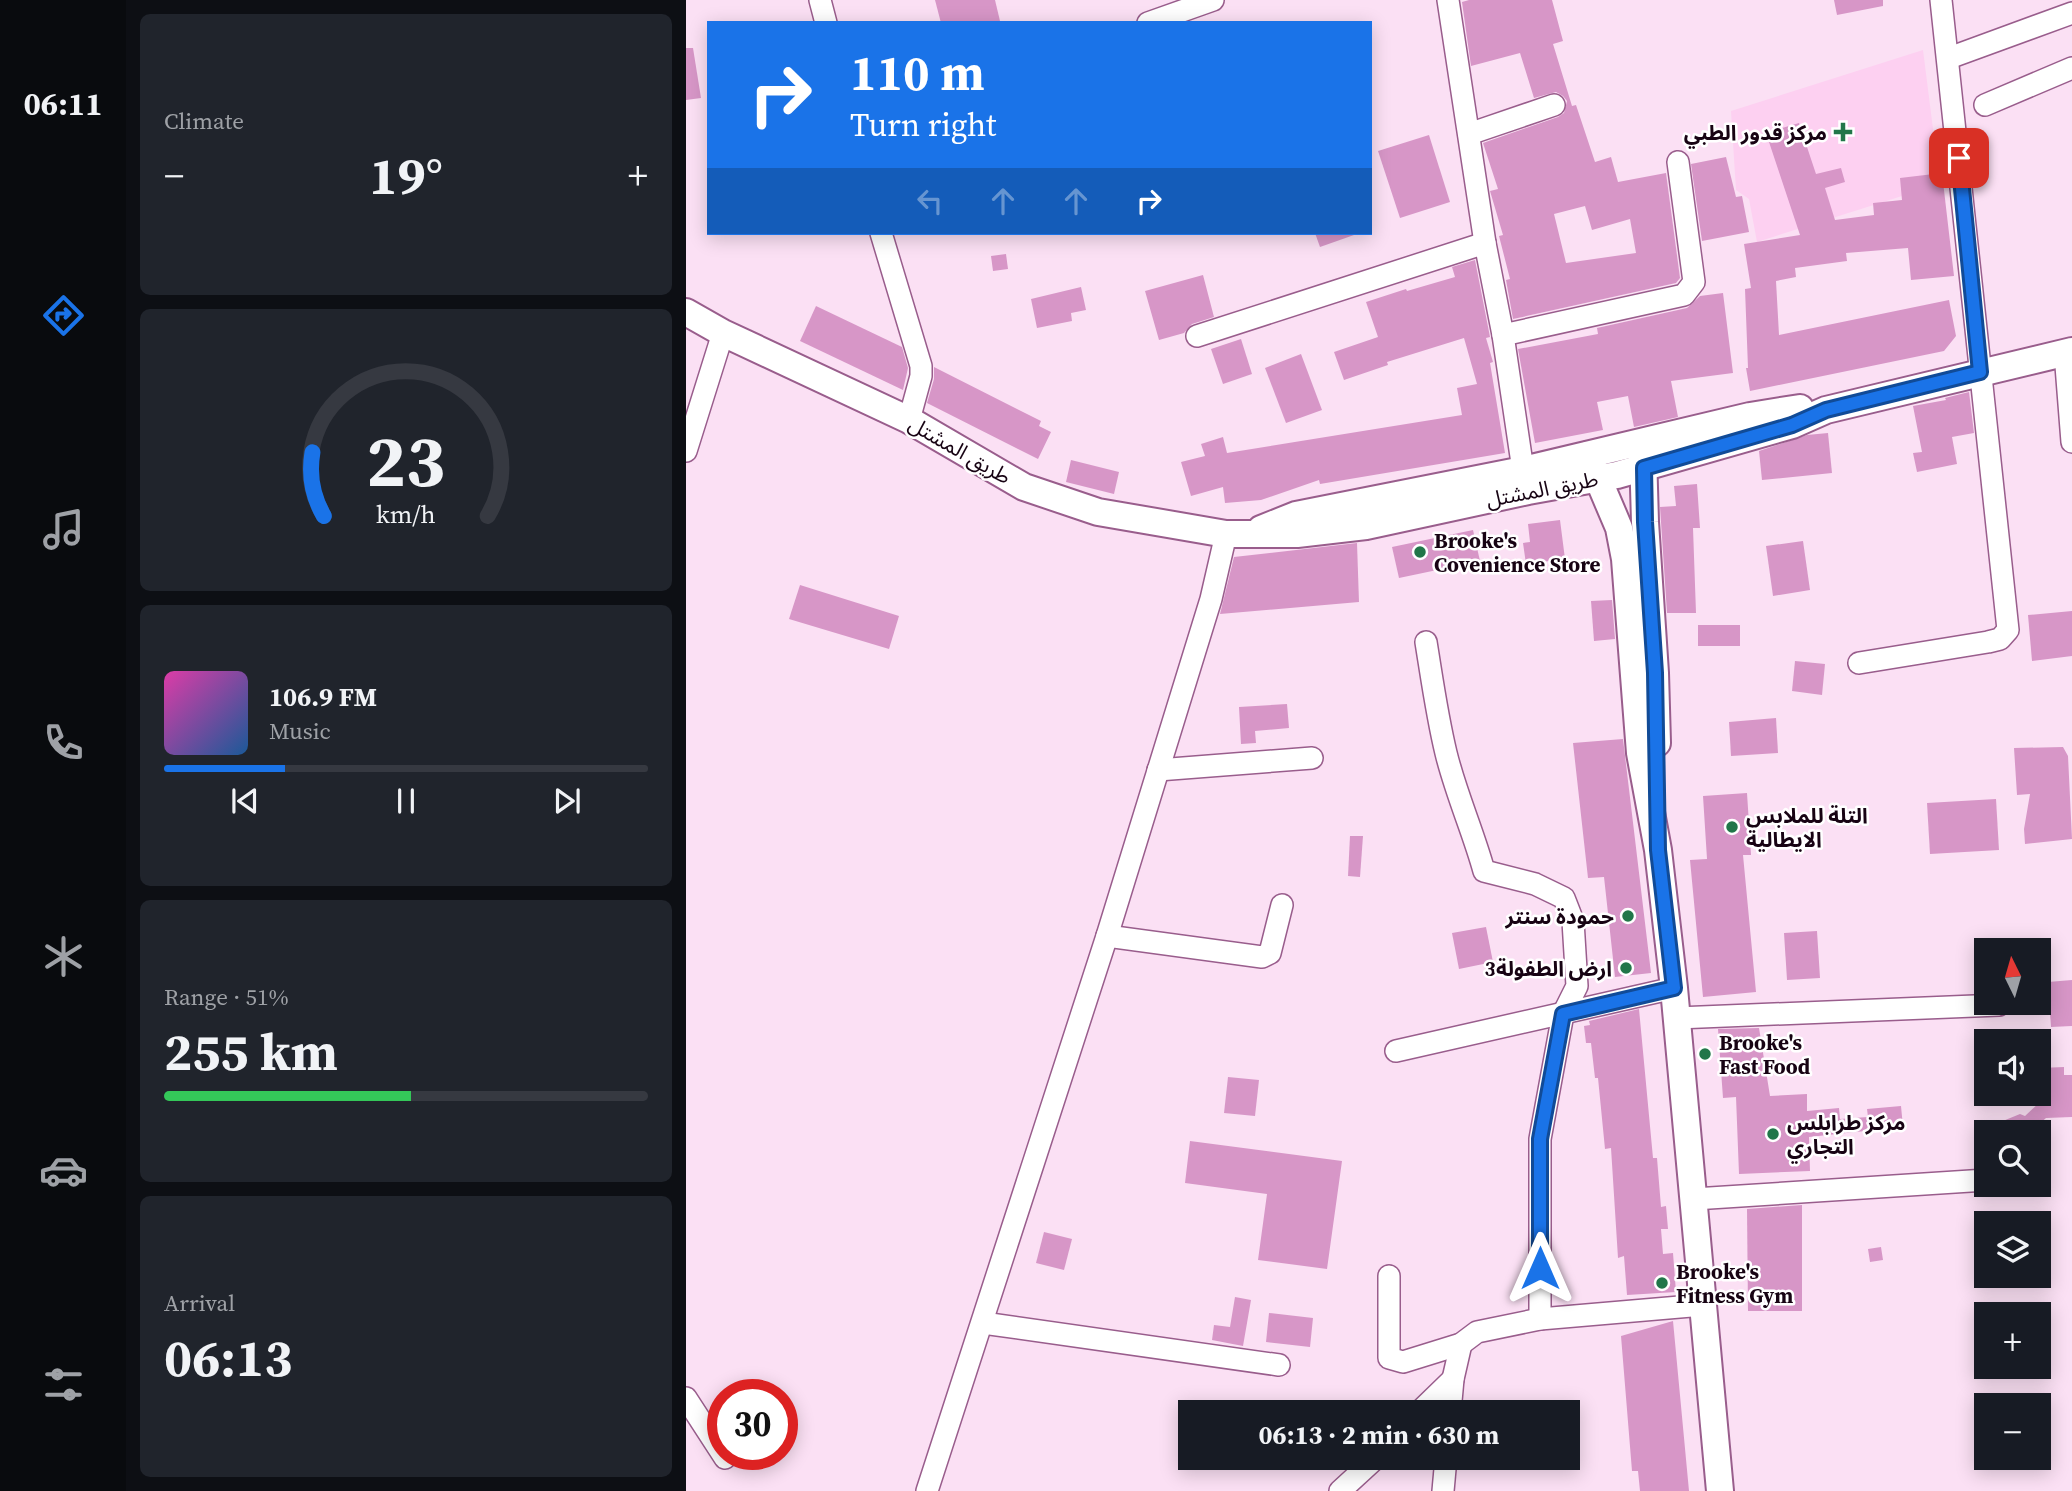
<!DOCTYPE html>
<meta charset="utf-8">
<style>
:root{--surface:#171b24;--page:#20242c;--text:#f1f3f6;--muted:#9ea1a6;--line:#363941;--accent:#1a73e8}
body{margin:0;font-family:"Source Serif 4","Noto Sans Arabic",serif;background:var(--page);color:var(--text);height:100vh;display:flex;flex-direction:column;font-size:26px;white-space:nowrap}
*{box-sizing:border-box;margin:0}
p{font-size:23px;color:var(--muted)}
.icon{flex:none;width:38px;height:38px;fill:none;stroke:currentColor;stroke-width:2;stroke-linecap:round;stroke-linejoin:round}
.map{position:relative;flex:1;overflow:hidden}
.panel{display:flex;flex-direction:column;gap:14px;padding:14px;background:#0d0f14;width:560px}
.panel>*{flex:none}
.top-card{position:absolute;left:21px;top:21px;width:665px;height:214px;border-radius:0px;box-shadow:0 4px 18px #0003;background:#1a73e8;color:#fff;overflow:hidden}
.needle{width:46px;rotate:355deg}
.buttons{position:absolute;left:1288px;top:938px;display:grid;gap:14px}
.buttons a{display:grid;place-items:center;width:77px;height:77px;border-radius:0px;background:var(--surface);box-shadow:0 4px 18px #0003;font-size:35px}
.speed{position:absolute;left:21px;top:1379px;display:flex;gap:14px;font-size:35px;font-weight:700;text-align:center}
.speed>*{display:grid;place-content:center;width:91px;height:91px;border-radius:50%;background:var(--surface);box-shadow:0 4px 18px #0003;line-height:1}
.speed .limit{border:10px solid #d22;background:#fff;color:#111}
.pin{position:absolute;display:grid;place-items:center;width:60px;height:60px;color:#fff;margin:-30px;border-radius:14px;box-shadow:0 4px 10px #0006}
.me{position:absolute;width:77px;margin:-38px;rotate:0deg;stroke-linejoin:round;filter:drop-shadow(0 0 5px #0008)}
.turn{display:flex;align-items:center;gap:24px;height:147px;padding:0 28px;font-size:32px}
.turn .icon{width:91px;height:91px;stroke-width:2.5}
.turn b{display:block;font-size:49px;line-height:60px}
.lanes{display:flex;align-items:center;height:66px;padding:0 28px;background:#0003;justify-content:center;gap:35px;direction:ltr}
.lanes .off{opacity:.35}
.big{font-size:52px;font-weight:700;line-height:1.1}
.panel .tile{flex:1;display:flex;flex-direction:column;justify-content:center;gap:10px;min-width:0;padding:0 24px;border-radius:10px;background:var(--page)}
.panel .dial{align-items:center;gap:0}
.dial svg{height:182px;overflow:visible;fill:none;stroke:var(--line);stroke-width:7;stroke-linecap:round;text-anchor:middle}
.dial text{fill:var(--text);stroke:none}
.song{display:flex;align-items:center;gap:21px}
.cover{width:84px;height:84px;border-radius:10px;background:linear-gradient(135deg,hsl(320 70% 55%),hsl(210 70% 35%))}
.played{height:7px;border-radius:4px;background:linear-gradient(90deg,var(--accent) 25%,var(--line) 25%)}
.keys{display:flex;justify-content:space-around;direction:ltr}
.heat{display:flex;justify-content:space-between;align-items:center;font-size:38px;direction:ltr}
.charge{height:10px;border-radius:5px;background:linear-gradient(90deg,#34c759 51%,var(--line) 0)}
.trip{position:absolute;left:492px;top:1400px;width:402px;height:70px;border-radius:0px;background:var(--surface);box-shadow:0 4px 18px #0003;font-weight:700;line-height:70px;text-align:center}
main{display:flex;flex:1;min-height:0}
.dock{display:flex;flex-direction:column;width:126px;justify-content:space-around;align-items:center;background:#090b0e;color:var(--muted)}
.dock .icon{width:49px;height:49px}
.dock .on{color:var(--accent)}
.dock b{font-size:32px;color:var(--text)}
.map>svg:first-child{display:block}
.built{fill:#fdd0f1}
.building{fill:#d796c7;fill-rule:evenodd}
.lines{fill:none;stroke-linecap:round;stroke-linejoin:round}
.minor-casing{stroke:#995d8c;stroke-width:24}
.major-casing{stroke:#995d8c;stroke-width:30}
.minor{stroke:#fff;stroke-width:21}
.major{stroke:#fff;stroke-width:26}
.route-casing{stroke:#114b97;stroke-width:18}
.route{stroke:#1a73e8;stroke-width:12}
.poi-dot{fill:#217649;stroke:#fff;stroke-width:2.5}
.labels{text-anchor:middle;dominant-baseline:central;stroke-width:5;stroke-linejoin:round;paint-order:stroke}
.poi-label{font-size:21px;font-weight:bold;fill:#170313;stroke:#fff;text-anchor:start}
.street-label{font-size:21px;fill:#170313;stroke:#fff}
</style>
<main>
<nav class="dock">
<b>06:11</b>
<svg class="icon on" aria-label="directions" viewBox="0 0 24 24"><path d="M12 3l9 9-9 9-9-9zM9 14v-3h6M13 9l2 2-2 2"/></svg>
<svg class="icon" aria-label="music" viewBox="0 0 24 24"><path d="M9 18V5l10-2v13"/><circle cx="6" cy="18" r="3"/><circle cx="16" cy="16" r="3"/></svg>
<svg class="icon" aria-label="phone" viewBox="0 0 24 24"><path d="M5 4h4l2 5-3 2q2 4 5 5l2-3 5 2v4C11 20 4 13 5 4z"/></svg>
<svg class="icon" aria-label="climate" viewBox="0 0 24 24"><path d="M12 3v18M4 7l16 10M4 17L20 7"/></svg>
<svg class="icon" aria-label="car" viewBox="0 0 24 24"><path d="M5 17H2v-5l4-1 3-4h7l3 4 3 1v5h-3M9 17h6M6 11h13"/><circle cx="7" cy="17" r="2"/><circle cx="17" cy="17" r="2"/></svg>
<svg class="icon" aria-label="filters" viewBox="0 0 24 24"><path d="M4 7h16M4 17h16"/><circle cx="9" cy="7" r="2"/><circle cx="15" cy="17" r="2"/></svg>
</nav>
<section class="panel">
<div class="tile"><p>Climate</p>
<div class="heat"><a>−</a><b class="big">19°</b><a>+</a></div>
</div>
<div class="tile dial"><svg viewBox="0 0 100 80">
<path d="M14 69A42 42 0 1 1 86 69"/>
<path d="M14 69A42 42 0 0 1 9 41" stroke="#1a73e8"/>
<text x="50" y="56" font-size="32" font-weight="700">23</text>
<text x="50" y="72" font-size="11">km/h</text>
</svg></div>
<div class="tile">
<div class="song"><i class="cover"></i><div><b>106.9 FM</b><p>Music</p></div></div>
<div class="played"></div>
<div class="keys"><svg class="icon" aria-label="previous" viewBox="0 0 24 24"><path d="M18 5L8 12l10 7zM5 5v14"/></svg><svg class="icon" aria-label="pause" viewBox="0 0 24 24"><path d="M8 5v14M16 5v14"/></svg><svg class="icon" aria-label="next" viewBox="0 0 24 24"><path d="M6 5l10 7-10 7zM19 5v14"/></svg></div>
</div>
<div class="tile"><p>Range · 51%</p><b class="big">255 km</b><div class="charge"></div></div>
<div class="tile"><p>Arrival</p><b class="big">06:13</b></div>
</section>
<div class="map">
<svg width="1386" height="1491" viewBox="0 0 1386 1491">
<rect width="100%" height="100%" fill="#fbe0f4"/>
<!-- built -->
<polygon class="built" points="1237,50 1254,184 1071,242 1063,199 1050,190 1045,111"/>
<!-- building -->
<g class="building">
<polygon points="249,0 309,0 314,21 305,23 255,23"/>
<path d="M783 0H866L877 41 867 44 886 106 890 105 909 162 925 157 932 182 980 173 994 278 990 283 827 319 820 280 824 279 813 236 817 235 804 191 812 189 797 143 872 117 878 113 881 101 877 96 870 92 848 98 834 53 785 66 776 2ZM899 206 906 230 944 219 950 253 880 263 868 214Z"/>
<polygon points="1148,0 1197,0 1197,6 1151,15"/>
<polygon points="0,48 7,48 15,98 0,100"/>
<polygon points="1113,123 1130,174 1155,168 1159,182 1139,188 1149,220 1188,215 1187,203 1216,200 1214,178 1256,173 1268,276 1225,280 1222,248 1160,253 1161,261 1109,268 1110,277 1090,281 1093,335 1263,300 1270,336 1258,351 1064,391 1060,368 1062,368 1059,289 1065,288 1058,244 1114,235 1080,133"/>
<polygon points="743,135 764,202 714,218 692,151"/>
<polygon points="1040,157 1050,197 1056,196 1063,232 1016,241 1005,164"/>
<polygon points="629,233 668,233 668,235 634,247"/>
<polygon points="320,254 322,269 307,271 305,256"/>
<polygon points="789,260 804,337 800,338 807,362 804,363 819,453 634,484 633,480 575,500 539,503 537,487 505,496 495,462 519,456 515,444 537,437 541,453 776,415 771,388 791,384 778,338 701,362 702,365 658,380 648,352 692,337 680,302 720,289 721,291 769,277 766,267"/>
<polygon points="517,275 528,317 506,324 498,333 473,340 459,291"/>
<polygon points="395,287 400,310 385,313 386,321 351,328 345,299"/>
<polygon points="1037,293 1047,373 985,381 992,417 948,427 942,396 911,402 917,430 849,443 832,349 912,334 911,328 1001,308 1014,296"/>
<polygon points="130,306 216,347 222,368 217,390 114,341"/>
<polygon points="555,339 566,374 537,384 525,349"/>
<polygon points="615,354 636,410 600,423 579,368"/>
<polygon points="248,367 355,421 353,426 365,432 352,459 241,403 248,379"/>
<polygon points="1283,392 1288,433 1266,437 1271,464 1231,472 1227,453 1236,452 1227,406 1260,400 1259,398"/>
<polygon points="1142,433 1146,473 1076,480 1073,451 1121,435"/>
<polygon points="385,460 433,472 428,494 380,482"/>
<polygon points="1011,484 1014,528 1007,528 1010,613 981,613 974,507 990,506 988,486"/>
<polygon points="874,520 879,559 840,564 837,543 844,542 842,524"/>
<polygon points="787,530 794,561 713,578 706,547"/>
<polygon points="1117,541 1124,590 1087,596 1080,546"/>
<polygon points="671,543 673,602 534,614 548,557"/>
<polygon points="114,585 213,616 203,649 103,619"/>
<polygon points="926,600 929,639 908,641 905,601"/>
<polygon points="1386,611 1386,656 1346,661 1342,615"/>
<rect x="1012" y="625" width="42" height="21"/>
<polygon points="1109,661 1139,664 1136,695 1106,691"/>
<polygon points="601,704 603,728 569,731 570,743 555,744 553,707"/>
<polygon points="1090,718 1092,753 1045,756 1043,722"/>
<polygon points="937,739 965,973 929,977 918,877 902,878 887,743"/>
<polygon points="1377,747 1382,756 1386,839 1339,844 1338,829 1344,794 1331,795 1328,748"/>
<polygon points="1061,793 1065,855 1057,855 1070,992 1017,997 1004,860 1021,859 1017,796"/>
<polygon points="1310,799 1313,850 1244,854 1241,803"/>
<polygon points="664,836 677,836 674,877 662,876"/>
<polygon points="800,927 807,962 773,969 766,933"/>
<polygon points="1131,931 1134,978 1101,980 1098,933"/>
<polygon points="1386,980 1386,1026 1365,1027 1362,982"/>
<polygon points="953,1009 967,1158 971,1158 975,1207 980,1206 982,1229 975,1229 977,1254 987,1253 990,1292 941,1295 938,1256 932,1258 925,1148 919,1149 912,1078 909,1078 905,1043 900,1043 898,1026 904,1025 903,1021"/>
<polygon points="1073,1028 1084,1096 1121,1094 1121,1111 1153,1108 1154,1119 1182,1117 1181,1109 1215,1106 1217,1127 1123,1137 1124,1171 1053,1174 1050,1097 1037,1098 1032,1029"/>
<polygon points="1378,1067 1378,1075 1386,1075 1386,1117 1360,1118 1344,1132 1290,1132 1334,1114 1339,1116 1355,1101 1354,1068"/>
<polygon points="542,1077 573,1080 569,1116 538,1113"/>
<polygon points="504,1141 656,1161 641,1269 572,1260 581,1194 499,1183"/>
<polygon points="1116,1205 1116,1311 1062,1311 1061,1209"/>
<polygon points="358,1232 386,1239 378,1270 350,1263"/>
<polygon points="1195,1247 1197,1260 1184,1262 1182,1249"/>
<polygon points="549,1297 565,1300 557,1346 526,1340 528,1325 544,1327"/>
<polygon points="583,1313 627,1318 624,1347 580,1342"/>
<polygon points="987,1321 1003,1491 954,1491 952,1471 946,1471 935,1336"/>
</g>
<g class="lines">
<defs>
<g id="minor">
<polyline points="134,0 140,23"/>
<polyline points="762,0 799,243 817,335 837,470"/>
<polyline points="462,23 527,0"/>
<polyline points="1263,58 1386,13"/>
<polyline points="1299,105 1386,68"/>
<polyline points="783,134 868,105"/>
<polyline points="195,233 235,366 235,376 223,420"/>
<polyline points="817,335 998,295 1008,282 992,162"/>
<polyline points="511,336 799,243"/>
<polyline points="1379,353 1386,442"/>
<polyline points="0,451 37,333"/>
<path d="M740 642C746 679 751 716 760 753 770 794 787 831 798 871L849 884 878 898 887 921 891 986 877 1014 854 1139V1319"/>
<polyline points="1173,663 1302,642 1314,639 1322,630 1255,0"/>
<polyline points="472,770 626,758"/>
<polyline points="421,936 576,957 584,953 596,905"/>
<polyline points="991,1018 1313,1005"/>
<polyline points="710,1051 988,988"/>
<polyline points="1008,1199 1300,1180"/>
<polyline points="703,1276 703,1358 717,1362 775,1344 791,1332 854,1319 1017,1305"/>
<polyline points="297,1323 593,1365"/>
<polyline points="0,1398 39,1458"/>
<polyline points="733,1412 767,1379"/>
<polyline points="764,1412 767,1379 775,1344"/>
<polyline points="241,1491 421,936 525,599 540,534"/>
<polyline points="654,1491 690,1458"/>
<polyline points="757,1491 760,1458"/>
</g>
<g id="major">
<polyline points="0,312 37,333 223,420 338,487 412,512 540,534 611,534 680,526 842,491 931,475 1106,425 1140,410 1386,351"/>
<polyline points="957,453 959,522 969,673 971,743"/>
<polyline points="902,455 933,528 939,559 954,753 972,850 988,988 1034,1491"/>
<polyline points="575,529 610,515 837,470 1064,416 1114,408"/>
</g>
</defs>
<!-- minor casing -->
<use href="#minor" class="minor-casing"/>
<!-- major casing -->
<use href="#major" class="major-casing"/>
<!-- minor -->
<use href="#minor" class="minor"/>
<!-- major -->
<use href="#major" class="major"/>
</g>
<g class="lines">
<defs>
<polyline id="route" points="854,1268 854,1139 877,1014 988,988 972,850 969,673 959,522 958,468 1106,425 1140,410 1294,372 1273,158"/>
</defs>
<!-- route casing -->
<use href="#route" class="route-casing"/>
<!-- route -->
<use href="#route" class="route"/>
</g>
<!-- markers -->
<g class="poi-dot">
<path d="M1153.5 121.5h7v7h7v7h-7v7h-7v-7h-7v-7h7z"/>
<circle cx="734" cy="552" r="7"/>
<circle cx="1046" cy="827" r="7"/>
<circle cx="942" cy="916" r="7"/>
<circle cx="940" cy="968" r="7"/>
<circle cx="1019" cy="1054" r="7"/>
<circle cx="1087" cy="1134" r="7"/>
<circle cx="976" cy="1283" r="7"/>
</g>
<g class="labels">
<!-- poi labels -->
<g class="poi-label">
<text x="1141" y="132" text-anchor="end">مركز قدور الطبي</text>
<text x="748" y="540">Brooke's<tspan x="748" dy="24">Covenience Store</tspan></text>
<text x="1060" y="815">التلة للملابس<tspan x="1060" dy="24">الايطالية</tspan></text>
<text x="928" y="916" text-anchor="end">حمودة سنتر</text>
<text x="926" y="968" text-anchor="end">ارض الطفولة3</text>
<text x="1033" y="1042">Brooke's<tspan x="1033" dy="24">Fast Food</tspan></text>
<text x="1101" y="1122">مركز طرابلس<tspan x="1101" dy="24">التجاري</tspan></text>
<text x="990" y="1271">Brooke's<tspan x="990" dy="24">Fitness Gym</tspan></text>
</g>
<!-- street labels -->
<g class="street-label">
<text transform="translate(274 450) rotate(30)">طريق المشتل</text>
<text transform="translate(856 489) rotate(-11)">طريق المشتل</text>
</g>
</g>
</svg>
<div class="buttons">
<a><svg class="needle" viewBox="-14 -14 28 28"><path d="M0-13l5 13h-10z" fill="#e53935"/><path d="M0 13l5-13h-10z" fill="#9ea1a6"/></svg></a>
<a><svg class="icon" aria-label="sound" viewBox="0 0 24 24"><path d="M4 9h4l5-4v14l-5-4H4zM17 9q2 3 0 6"/></svg></a>
<a><svg class="icon" aria-label="search" viewBox="0 0 24 24"><circle cx="10" cy="10" r="6"/><path d="M15 15l6 6"/></svg></a>
<a><svg class="icon" aria-label="layers" viewBox="0 0 24 24"><path d="M12 4l9 5-9 5-9-5zM3 14l9 5 9-5"/></svg></a>
<a>+</a>
<a>−</a>
</div>
<div class="speed"><div class="limit">30</div></div>
<div class="pin" style="left:1273px;top:158px;background:#d93025"><svg class="icon" aria-label="arrive" viewBox="0 0 24 24"><path d="M6 21V4h12l-3 4 3 4H6"/></svg></div>
<svg class="me" style="left:854px;top:1268px" viewBox="-20 -20 40 40"><path d="M0-17L14 15 0 8-14 15z" fill="#1a73e8" stroke="#fff" stroke-width="4"/></svg>
<div class="trip">06:13 · 2 min · 630 m</div>
<div class="top-card">
<div class="turn"><svg class="icon" aria-label="right" viewBox="0 0 24 24"><path d="M7 20v-9h11M14 6l5 5-5 5"/></svg><div><b>110 m</b>Turn right</div></div>
<div class="lanes"><svg class="icon off" aria-label="left" viewBox="0 0 24 24"><path d="M17 20v-9H6M10 6l-5 5 5 5"/></svg><svg class="icon off" aria-label="ahead" viewBox="0 0 24 24"><path d="M12 20V5M6 11l6-6 6 6"/></svg><svg class="icon off" aria-label="ahead" viewBox="0 0 24 24"><path d="M12 20V5M6 11l6-6 6 6"/></svg><svg class="icon" aria-label="right" viewBox="0 0 24 24"><path d="M7 20v-9h11M14 6l5 5-5 5"/></svg></div>
</div>
</div>
</main>
